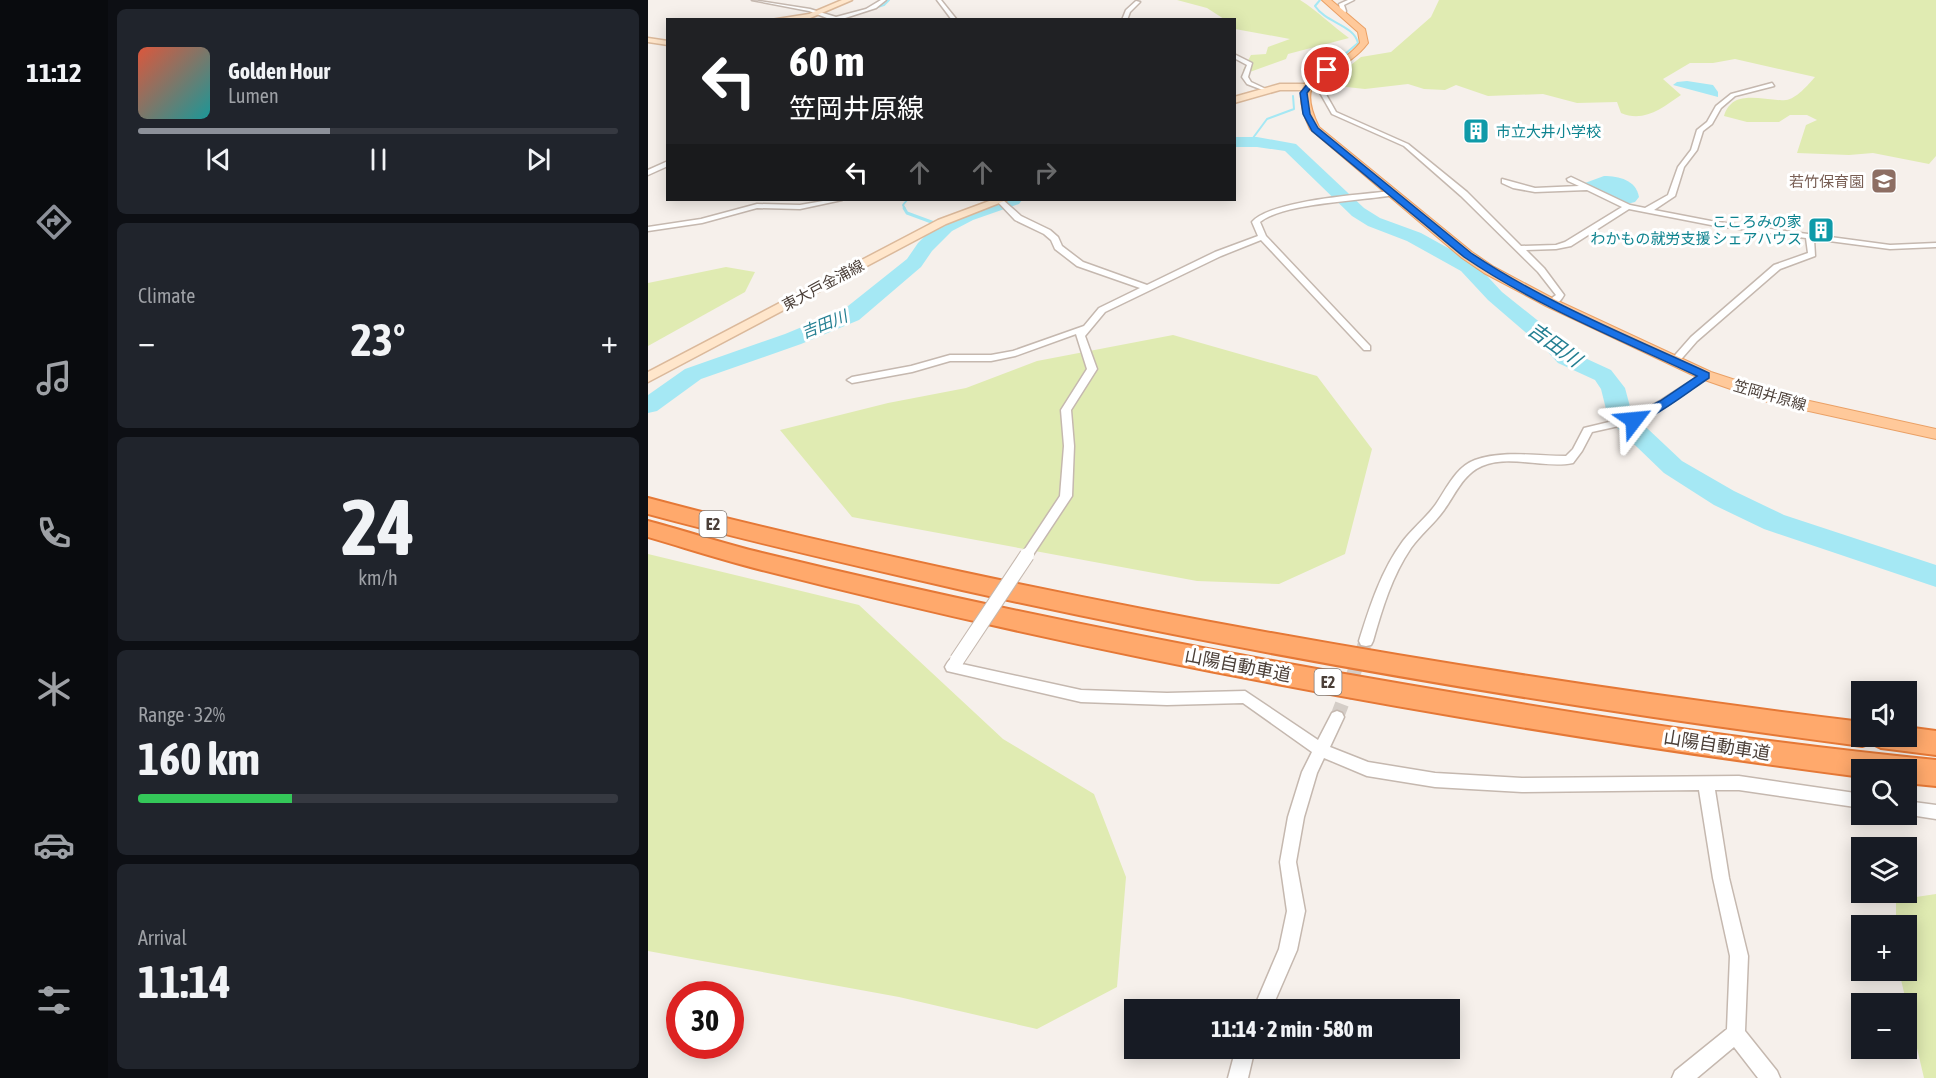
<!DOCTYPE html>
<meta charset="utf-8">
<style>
:root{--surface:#171b24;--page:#20242c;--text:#f1f3f6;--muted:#9ea1a6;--line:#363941;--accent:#8c9099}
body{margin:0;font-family:"Asap Condensed","Noto Sans JP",sans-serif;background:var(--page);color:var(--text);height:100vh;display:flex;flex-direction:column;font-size:22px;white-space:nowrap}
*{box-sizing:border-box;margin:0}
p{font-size:20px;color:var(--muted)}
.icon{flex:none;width:33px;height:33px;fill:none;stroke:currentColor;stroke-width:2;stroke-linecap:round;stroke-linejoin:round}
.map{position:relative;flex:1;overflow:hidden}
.panel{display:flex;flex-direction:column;gap:9px;padding:9px;background:#0d0f14;width:540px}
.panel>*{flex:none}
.top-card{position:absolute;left:18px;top:18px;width:570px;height:183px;border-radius:0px;box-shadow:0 3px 15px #0003;background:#202124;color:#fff;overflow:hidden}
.fabs{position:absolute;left:1203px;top:681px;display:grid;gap:12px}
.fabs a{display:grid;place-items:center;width:66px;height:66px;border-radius:0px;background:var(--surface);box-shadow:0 3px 15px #0003;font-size:30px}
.speed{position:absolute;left:18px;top:981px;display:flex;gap:12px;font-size:30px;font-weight:700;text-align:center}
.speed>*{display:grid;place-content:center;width:78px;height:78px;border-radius:50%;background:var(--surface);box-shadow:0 3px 15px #0003;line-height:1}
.speed .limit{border:9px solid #d22;background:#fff;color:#111}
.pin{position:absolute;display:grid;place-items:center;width:51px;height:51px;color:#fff;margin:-26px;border:3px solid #fff;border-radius:50%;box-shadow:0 2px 6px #0007}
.me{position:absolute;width:66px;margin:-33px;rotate:61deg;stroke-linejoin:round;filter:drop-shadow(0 0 4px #0008)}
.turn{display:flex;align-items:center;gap:21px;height:126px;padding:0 24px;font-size:27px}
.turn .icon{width:78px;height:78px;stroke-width:2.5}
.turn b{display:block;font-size:42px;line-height:51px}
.lanes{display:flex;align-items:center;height:57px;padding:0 24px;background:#0003;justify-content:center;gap:30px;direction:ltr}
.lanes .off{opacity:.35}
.big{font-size:45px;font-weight:700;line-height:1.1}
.panel .widget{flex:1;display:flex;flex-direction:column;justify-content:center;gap:9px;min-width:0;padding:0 21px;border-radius:9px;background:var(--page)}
.panel .dial{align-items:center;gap:0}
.dial b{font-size:78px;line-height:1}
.song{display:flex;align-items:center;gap:18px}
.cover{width:72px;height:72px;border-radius:9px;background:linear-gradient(135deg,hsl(10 70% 55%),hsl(180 70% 35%))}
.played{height:6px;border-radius:3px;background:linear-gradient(90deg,var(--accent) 40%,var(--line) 40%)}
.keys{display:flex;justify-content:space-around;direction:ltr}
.heat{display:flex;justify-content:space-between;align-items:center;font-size:33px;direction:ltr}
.charge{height:9px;border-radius:4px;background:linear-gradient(90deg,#34c759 32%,var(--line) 0)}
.trip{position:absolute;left:476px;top:999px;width:336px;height:60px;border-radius:0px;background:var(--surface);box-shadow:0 3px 15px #0003;font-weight:700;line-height:60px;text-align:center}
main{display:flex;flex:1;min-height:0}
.tab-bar{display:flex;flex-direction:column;width:108px;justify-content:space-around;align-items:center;background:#090b0e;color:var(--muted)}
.tab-bar .icon{width:42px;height:42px}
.tab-bar .selected{color:var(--accent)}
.tab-bar b{font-size:27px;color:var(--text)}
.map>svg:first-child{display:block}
.green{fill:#e0ebb2}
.water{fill:#a5e8f4}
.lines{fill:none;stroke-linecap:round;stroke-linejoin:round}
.stream-far1{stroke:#a5e8f4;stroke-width:2}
.stream{stroke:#a5e8f4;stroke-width:3}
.river{fill:#a5e8f4;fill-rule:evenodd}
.minor-tunnel{stroke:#d4cdc7;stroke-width:14;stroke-dasharray:14 7;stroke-linecap:butt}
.minor-casing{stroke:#c5b8af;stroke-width:3}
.secondary-casing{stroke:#dbb99b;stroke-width:3}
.primary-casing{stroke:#eaa065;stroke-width:2}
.motorway-casing{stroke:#e57836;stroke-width:4}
.minor{fill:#fff;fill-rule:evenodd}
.secondary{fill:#ffe6cb;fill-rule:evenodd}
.primary{fill:#ffc99a;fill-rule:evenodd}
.motorway{fill:#ffa96c;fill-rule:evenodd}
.minor-bridge-casing{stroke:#c5b8af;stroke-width:16;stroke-linecap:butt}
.minor-bridge{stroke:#fff;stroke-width:14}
.route{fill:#1a73e8;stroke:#114b97;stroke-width:1.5}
.labels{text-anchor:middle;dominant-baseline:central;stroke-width:6;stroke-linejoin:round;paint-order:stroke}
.far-culture-label{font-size:15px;fill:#0d838f;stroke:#fff;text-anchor:start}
.far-education-label{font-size:15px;fill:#785e54;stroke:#fff;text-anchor:end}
.far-street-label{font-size:15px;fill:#4b3f38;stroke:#fff}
.far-water-label{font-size:16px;font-style:italic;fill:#247f92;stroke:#fff}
.shield{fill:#fff;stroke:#817974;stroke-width:1.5}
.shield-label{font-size:16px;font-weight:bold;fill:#4b3f38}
.street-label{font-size:18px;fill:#4b3f38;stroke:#fff}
.water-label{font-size:20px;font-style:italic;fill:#247f92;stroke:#fff}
</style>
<main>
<nav class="tab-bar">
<b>11:12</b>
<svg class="icon selected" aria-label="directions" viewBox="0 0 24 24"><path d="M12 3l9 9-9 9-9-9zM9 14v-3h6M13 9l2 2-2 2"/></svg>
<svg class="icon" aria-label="music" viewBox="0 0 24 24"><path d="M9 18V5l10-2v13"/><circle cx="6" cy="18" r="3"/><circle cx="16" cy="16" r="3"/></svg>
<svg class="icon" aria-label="phone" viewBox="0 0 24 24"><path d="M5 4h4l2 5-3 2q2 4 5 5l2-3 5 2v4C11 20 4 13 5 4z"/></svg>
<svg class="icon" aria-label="climate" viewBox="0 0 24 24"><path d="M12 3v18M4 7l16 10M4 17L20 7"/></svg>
<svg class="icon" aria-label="car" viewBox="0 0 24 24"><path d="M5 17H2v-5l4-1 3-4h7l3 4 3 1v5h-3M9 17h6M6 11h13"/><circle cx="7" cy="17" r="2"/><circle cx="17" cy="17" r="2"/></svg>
<svg class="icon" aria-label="filters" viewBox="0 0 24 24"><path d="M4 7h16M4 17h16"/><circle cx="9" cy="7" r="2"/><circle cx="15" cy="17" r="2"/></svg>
</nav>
<section class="panel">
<div class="widget">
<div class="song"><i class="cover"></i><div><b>Golden Hour</b><p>Lumen</p></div></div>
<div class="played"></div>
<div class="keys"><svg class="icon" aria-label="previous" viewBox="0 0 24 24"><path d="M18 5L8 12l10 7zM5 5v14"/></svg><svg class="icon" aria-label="pause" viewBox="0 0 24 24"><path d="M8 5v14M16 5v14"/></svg><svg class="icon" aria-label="next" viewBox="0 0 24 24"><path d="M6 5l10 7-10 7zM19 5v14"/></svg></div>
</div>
<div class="widget"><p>Climate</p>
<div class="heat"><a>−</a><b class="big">23°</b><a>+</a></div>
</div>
<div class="widget dial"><b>24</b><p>km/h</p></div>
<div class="widget"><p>Range · 32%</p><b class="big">160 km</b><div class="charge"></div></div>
<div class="widget"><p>Arrival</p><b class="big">11:14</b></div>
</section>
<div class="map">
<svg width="1288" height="1078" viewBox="0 0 1288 1078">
<rect width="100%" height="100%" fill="#f6f0eb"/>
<!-- green -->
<g class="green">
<path d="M529 0H652C670 11 684 26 701 38L640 54 638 59 599 73 595 70 603 55 618 54 620 47 642 39 587 29 586 20 576 19 559 8Z"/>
<path d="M791 0H1288V156L1281 164 1225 153 1201 155 1149 153 1158 125 1169 120 1159 115H1142L1131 122H1099L1076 116C1085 87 1116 102 1138 100 1148 99 1160 85 1167 77L1087 59 1065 63H1042L1015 79 1033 95C1014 108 996 123 973 113L969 102 929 103 895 94 840 96 808 85 797 90 776 89 760 84 717 89 689 86 686 78 713 57 743 52 783 17Z"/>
<polygon points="78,267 107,272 97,292 0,346 0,283"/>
<polygon points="525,335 669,376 724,449 697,554 631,584 549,581 204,517 132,430 240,403 318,388 389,361"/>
<polygon points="0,554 211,605 355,739 446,794 478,877 469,987 389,1029 251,997 0,951"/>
<polygon points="1288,894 1288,1078 1276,1078 1251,971 1258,970 1258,926 1248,925 1248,900"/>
</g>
<!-- water -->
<g class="water">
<polygon points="1039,81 1065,85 1070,92 1070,97 1025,85 1029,82"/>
<path d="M956 176C971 176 988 180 991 197L987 202 979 204 937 183Z"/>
</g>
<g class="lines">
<!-- stream-far1 -->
<g class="stream-far1">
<polyline points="223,9 236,5 241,0"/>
<path d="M657 75 654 71 658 67 697 54 710 43C706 25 678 23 667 6L672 0"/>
<polyline points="602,142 619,119 646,109 645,96"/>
<polyline points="257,209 255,205 259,200"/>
</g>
<!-- stream -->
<polyline class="stream" points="256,208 259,213 297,227"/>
<!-- river -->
<g class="river">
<polygon points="586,137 609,137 648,144 716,208 732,218 773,233 827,263 854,292 914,340 926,353 963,370 977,388 984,414 1034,461 1086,491 1136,515 1288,565 1288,587 1116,529 1066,505 1016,473 963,422 960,417 953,389 947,380 910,363 898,350 840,300 813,271 759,241 720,226 704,216 637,151 609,147 586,147"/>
<polygon points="349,200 374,200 371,204 325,220 304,231 284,251 273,267 211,320 153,344 53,379 9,411 0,413 0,395 37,369 137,334 195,310 259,259 270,243 290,223 313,212"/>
</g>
<!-- minor-tunnel -->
<polyline class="minor-tunnel" points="689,717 718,641"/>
<defs>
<g id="minor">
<polygon points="104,0 162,9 188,17 218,9 233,0 238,0 228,8 191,20 184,20 161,11"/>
<polygon points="289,0 293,0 309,20 304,20"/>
<polygon points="700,0 706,0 696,5 698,11 697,14 693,14 691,4"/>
<polygon points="488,1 492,2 482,12 479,20 474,20 478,10"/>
<polygon points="586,54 604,63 600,77 603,82 620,90 620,92 599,84 594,77 599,65 586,58"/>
<path d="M1124 83 1126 86 1087 96 1073 108 1064 124 1055 131 1049 150 1036 167 1027 196 1006 210 1063 221 1242 245 1288 243V247L1242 249 1166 239 1167 256 1132 269 1049 341 1029 364 1026 365 1021 362 1043 337 1126 265 1160 253 1158 238 1063 225 981 209 923 246 908 249 878 250 896 268 916 295C913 301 907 307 900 305V301L908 295 890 272 813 196 756 146 684 114 671 91 656 87 659 85 675 89 688 112 760 144 819 192 873 246 908 245 917 242 974 207 939 190 887 192 865 188 854 183V179L887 188 931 186 920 181 919 179 923 177 982 205 997 208 1020 195 1030 167 1043 150 1049 130 1059 122 1068 106 1083 94Z"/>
<polygon points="20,161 20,166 0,175 0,170"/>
<path d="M743 191H746V195C713 201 635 203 612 222L618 236 722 346V350H716L613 240 573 256 457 312 437 336 449 369 423 410 426 446 424 496 383 558 379 559 373 555 412 496 416 446 413 410 439 369 428 334 367 356 343 361H302L264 372 204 383 199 380 204 377 263 366 302 355H343L365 351 436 326 451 308 492 288 429 266 407 249 403 240 396 234 367 220 348 200H355L373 216 402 230 410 237 414 246 435 262 499 285 567 252 610 236 604 222C624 200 711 195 743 191Z"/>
<polygon points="181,200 194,200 152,209 109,208 54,223 0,231 0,227 53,219 109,204 152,205"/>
<path d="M1057 372 1062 375 1060 377 1020 405 989 422 944 432 934 451 925 463C896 469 862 454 834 466 815 474 807 495 796 510 786 524 773 534 763 548 744 576 734 609 725 641L723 645 718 646 713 645 711 641C722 606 733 571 755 541 765 528 779 517 788 504 799 488 808 467 827 460 855 450 889 456 918 456L925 449 936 428 982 417 1012 401Z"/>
<path d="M309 654 314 656 316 660 314 664 433 690 519 693 597 691 670 740 684 713 689 711 694 713 696 717 682 747 720 762 787 773 874 778 1091 776 1214 794V808L1091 790H1067L1081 878 1100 956 1097 1031 1129 1071 1132 1078H1110L1086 1047 1049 1078H1024L1027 1071 1079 1029 1082 956 1065 878 1051 790 874 792 787 787 719 776 676 758 669 773 656 817 648 862 657 911 649 950 623 1010H605L631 949 639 911 632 862 640 817 654 772 664 752 595 703 519 705 433 702 299 671 297 667C300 661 303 657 309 654Z"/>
<polygon points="1258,801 1288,805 1288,819 1256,814 1258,814"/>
<polygon points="588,1048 607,1048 600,1078 580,1078"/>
</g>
<g id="secondary">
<polygon points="194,0 204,0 162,18 123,20 161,14"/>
<polygon points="0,38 20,41 20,45 0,42"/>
<polygon points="632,84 659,84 663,87 659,90 632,90 586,103 586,97"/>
<polygon points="344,200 359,200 298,224 0,382 0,372 290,220"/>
</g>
<path id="primary" d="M674 0H683L717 29 720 43C691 82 642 67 671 127L824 252 846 267 908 300 1063 372 1130 394 1288 429V439L1120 402 1051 378 898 306 836 273 814 258 662 129C632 65 682 80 712 43L710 32Z"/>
<g id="motorway">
<path d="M0 498C104 526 209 549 314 572 612 636 911 685 1214 722V736H1258V727L1288 731V755L1233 748 1223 743 1214 746C912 707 612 656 314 590 209 566 104 542 0 514Z"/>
<path d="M0 521C38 531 76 544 114 553 328 605 543 648 760 685 935 715 1111 743 1288 760V786L1258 783V770H1214V777C844 729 475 662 114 570 75 560 38 548 0 537Z"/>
</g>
</defs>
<!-- minor casing -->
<use href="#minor" class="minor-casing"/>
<!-- secondary casing -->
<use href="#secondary" class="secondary-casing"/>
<!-- primary casing -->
<use href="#primary" class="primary-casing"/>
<!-- motorway casing -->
<use href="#motorway" class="motorway-casing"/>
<!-- minor -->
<use href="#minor" class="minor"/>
<!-- secondary -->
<use href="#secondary" class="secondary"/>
<!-- primary -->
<use href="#primary" class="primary"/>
<!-- motorway -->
<use href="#motorway" class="motorway"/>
<defs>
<polyline id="minor-bridge" points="309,660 379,555"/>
</defs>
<!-- minor-bridge casing -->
<use href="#minor-bridge" class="minor-bridge-casing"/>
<!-- minor-bridge -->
<use href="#minor-bridge" class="minor-bridge"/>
</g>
<!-- route -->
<path class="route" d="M677 69 682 70 668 81 659 93 662 114 670 128 823 253C896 302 981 336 1061 373V378C1045 388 998 426 981 423V417L1012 401 1049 376C971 339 888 306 816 257L664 131 655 114 652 93 664 78Z"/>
<!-- icons -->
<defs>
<symbol id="building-square" viewBox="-11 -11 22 22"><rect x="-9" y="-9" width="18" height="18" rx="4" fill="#0f9aa8" stroke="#fff"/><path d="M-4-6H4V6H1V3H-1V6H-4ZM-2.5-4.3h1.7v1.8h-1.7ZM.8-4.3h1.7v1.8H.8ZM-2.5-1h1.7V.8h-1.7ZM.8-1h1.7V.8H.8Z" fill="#fff"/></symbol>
<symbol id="school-square" viewBox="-11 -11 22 22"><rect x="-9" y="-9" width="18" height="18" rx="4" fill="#8d6e63" stroke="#fff"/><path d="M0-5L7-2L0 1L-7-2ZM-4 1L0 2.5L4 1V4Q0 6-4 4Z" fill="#fff"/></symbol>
</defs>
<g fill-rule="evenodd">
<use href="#building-square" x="813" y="116" width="30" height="30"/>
<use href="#school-square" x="1221" y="166" width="30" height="30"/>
<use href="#building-square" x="1158" y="215" width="30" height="30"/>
</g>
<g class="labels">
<!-- far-culture labels -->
<g class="far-culture-label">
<text x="848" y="131">市立大井小学校</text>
<text x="1154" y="221" text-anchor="end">こころみの家<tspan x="1154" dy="17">わかもの就労支援 シェアハウス</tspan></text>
</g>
<!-- far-education labels -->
<g class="far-education-label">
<text x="1216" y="181">若竹保育園</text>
</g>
<!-- far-street labels -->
<g class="far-street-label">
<text transform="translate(175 285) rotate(-28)">東大戸金浦線</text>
<text transform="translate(1122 395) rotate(16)">笠岡井原線</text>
</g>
<!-- far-water labels -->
<g class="far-water-label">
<text transform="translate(176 324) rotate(-22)">吉田川</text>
</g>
<!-- shield labels -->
<g class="shield">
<rect x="51.5" y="511" width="27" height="26" rx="4.5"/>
<rect x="666.5" y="669" width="27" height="26" rx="4.5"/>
</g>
<g class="shield-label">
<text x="65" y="524">E2</text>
<text x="680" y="682">E2</text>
</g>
<!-- street labels -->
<g class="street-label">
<text transform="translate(590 665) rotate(11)">山陽自動車道</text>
<text transform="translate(1069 745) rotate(9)">山陽自動車道</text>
</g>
<!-- water labels -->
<g class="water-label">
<text transform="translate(907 344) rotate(36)">吉田川</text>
</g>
</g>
</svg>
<div class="fabs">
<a><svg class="icon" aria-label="sound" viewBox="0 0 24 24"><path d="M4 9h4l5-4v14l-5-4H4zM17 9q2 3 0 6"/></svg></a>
<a><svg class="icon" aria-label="search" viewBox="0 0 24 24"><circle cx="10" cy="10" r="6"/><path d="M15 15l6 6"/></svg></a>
<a><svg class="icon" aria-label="layers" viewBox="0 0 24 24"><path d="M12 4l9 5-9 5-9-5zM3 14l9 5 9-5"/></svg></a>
<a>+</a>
<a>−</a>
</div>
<div class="speed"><div class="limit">30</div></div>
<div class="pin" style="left:679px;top:70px;background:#d93025"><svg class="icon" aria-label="arrive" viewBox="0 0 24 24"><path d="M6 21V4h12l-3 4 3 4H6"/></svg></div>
<svg class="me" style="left:986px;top:420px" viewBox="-20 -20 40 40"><path d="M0-17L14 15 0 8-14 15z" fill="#1a73e8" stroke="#fff" stroke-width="4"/></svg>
<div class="trip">11:14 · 2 min · 580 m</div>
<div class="top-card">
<div class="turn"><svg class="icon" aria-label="left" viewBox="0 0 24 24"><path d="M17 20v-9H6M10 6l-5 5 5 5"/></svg><div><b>60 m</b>笠岡井原線</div></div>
<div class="lanes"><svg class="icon" aria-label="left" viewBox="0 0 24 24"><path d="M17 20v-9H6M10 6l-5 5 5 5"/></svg><svg class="icon off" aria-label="ahead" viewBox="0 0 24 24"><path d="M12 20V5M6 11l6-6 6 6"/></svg><svg class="icon off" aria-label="ahead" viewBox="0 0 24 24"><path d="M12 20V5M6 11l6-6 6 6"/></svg><svg class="icon off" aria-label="right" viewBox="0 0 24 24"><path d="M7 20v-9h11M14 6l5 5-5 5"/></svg></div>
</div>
</div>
</main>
